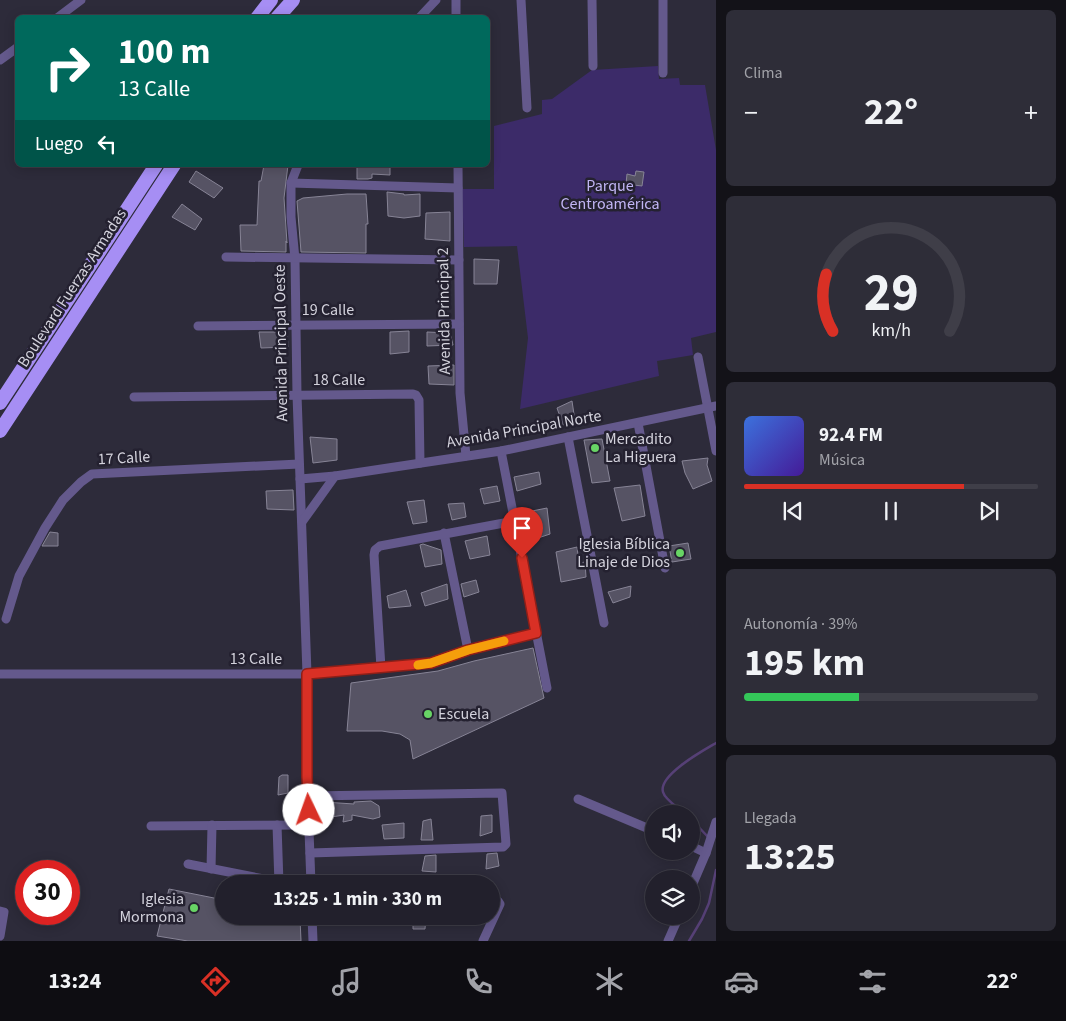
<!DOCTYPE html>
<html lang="es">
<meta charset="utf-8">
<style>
:root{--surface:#22202c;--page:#2e2d38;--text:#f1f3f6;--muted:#a2a3a9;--line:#3f3e48;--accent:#d93025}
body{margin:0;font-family:"Source Sans 3",sans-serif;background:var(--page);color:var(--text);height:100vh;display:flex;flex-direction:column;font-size:19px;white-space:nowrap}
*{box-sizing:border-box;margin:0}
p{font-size:16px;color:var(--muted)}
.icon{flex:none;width:28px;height:28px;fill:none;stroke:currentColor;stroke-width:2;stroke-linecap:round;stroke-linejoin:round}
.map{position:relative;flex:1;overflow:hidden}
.side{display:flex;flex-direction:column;gap:10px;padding:10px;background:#131218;width:350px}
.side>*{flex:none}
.top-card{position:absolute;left:15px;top:15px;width:475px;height:152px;border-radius:8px;box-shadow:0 2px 12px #0003,0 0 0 1px var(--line);background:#00695c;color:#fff;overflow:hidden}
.tools{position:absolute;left:645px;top:805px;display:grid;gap:10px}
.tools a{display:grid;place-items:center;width:55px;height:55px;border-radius:50%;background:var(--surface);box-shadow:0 2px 12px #0003,0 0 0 1px var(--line);font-size:25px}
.speed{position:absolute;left:15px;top:860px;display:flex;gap:10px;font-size:25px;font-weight:700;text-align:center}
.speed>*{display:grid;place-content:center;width:65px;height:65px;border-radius:50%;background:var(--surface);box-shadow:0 2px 12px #0003,0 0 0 1px var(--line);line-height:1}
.speed .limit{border:8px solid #d22;background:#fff;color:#111}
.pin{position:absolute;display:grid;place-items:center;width:42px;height:42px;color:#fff;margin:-51px -21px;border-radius:50% 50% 50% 0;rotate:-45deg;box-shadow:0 0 5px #0007}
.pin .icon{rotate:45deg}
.me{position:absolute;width:55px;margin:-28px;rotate:357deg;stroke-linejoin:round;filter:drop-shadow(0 0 4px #0008)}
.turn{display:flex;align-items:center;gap:18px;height:105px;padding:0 20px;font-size:22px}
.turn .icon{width:65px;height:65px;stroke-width:2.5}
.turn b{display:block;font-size:35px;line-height:42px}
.then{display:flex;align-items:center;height:48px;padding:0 20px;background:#0003;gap:10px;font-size:19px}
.big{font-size:38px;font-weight:700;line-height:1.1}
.side .widget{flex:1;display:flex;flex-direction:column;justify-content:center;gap:8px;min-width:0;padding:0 18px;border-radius:8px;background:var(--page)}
.side .dial{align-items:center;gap:0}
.dial svg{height:130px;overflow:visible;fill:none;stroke:var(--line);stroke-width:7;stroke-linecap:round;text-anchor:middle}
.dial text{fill:var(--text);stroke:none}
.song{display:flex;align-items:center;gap:15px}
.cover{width:60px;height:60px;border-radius:8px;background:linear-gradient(135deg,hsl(220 70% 55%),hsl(260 70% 35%))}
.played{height:5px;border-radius:2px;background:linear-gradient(90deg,var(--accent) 75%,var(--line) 75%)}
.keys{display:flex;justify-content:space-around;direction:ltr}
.heat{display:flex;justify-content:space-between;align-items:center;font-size:28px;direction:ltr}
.charge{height:8px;border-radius:4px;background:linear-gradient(90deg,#34c759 39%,var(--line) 0)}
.trip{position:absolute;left:215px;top:875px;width:285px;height:50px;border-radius:25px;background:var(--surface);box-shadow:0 2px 12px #0003,0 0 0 1px var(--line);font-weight:700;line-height:50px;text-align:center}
.tabs{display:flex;height:80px;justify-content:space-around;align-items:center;background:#0e0d12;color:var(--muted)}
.tabs .icon{width:35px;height:35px}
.tabs .active{color:var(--accent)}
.tabs b{font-size:22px;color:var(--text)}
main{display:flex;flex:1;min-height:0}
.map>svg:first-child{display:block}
.green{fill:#3c2b69}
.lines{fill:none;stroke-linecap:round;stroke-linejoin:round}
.stream{stroke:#564076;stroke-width:2.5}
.building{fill:#565364;stroke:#878496}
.minor{stroke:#64598c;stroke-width:9}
.trunk{stroke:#a68ef4;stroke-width:14}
.route-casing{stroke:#8d1f18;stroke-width:12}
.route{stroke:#d93025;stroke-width:9}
.slow{stroke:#f59e0b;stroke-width:9}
.poi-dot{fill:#68d465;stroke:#242130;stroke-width:2}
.labels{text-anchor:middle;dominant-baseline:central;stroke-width:5;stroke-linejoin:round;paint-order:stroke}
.park-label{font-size:16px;fill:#c1b5f4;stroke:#242130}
.street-label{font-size:16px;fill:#d3d2dc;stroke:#242130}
.poi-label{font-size:16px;fill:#d3d2dc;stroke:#242130;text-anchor:start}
</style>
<main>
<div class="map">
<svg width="716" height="941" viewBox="0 0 716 941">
<rect width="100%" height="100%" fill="#2d2b3a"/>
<!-- green -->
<polygon class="green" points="658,66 659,79 679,78 680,85 705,85 716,150 716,332 691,338 693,355 657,361 659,376 520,409 528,338 517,246 464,247 462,189 494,189 494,126 542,114 542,100 552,99 592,70"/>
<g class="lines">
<!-- stream -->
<g class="stream">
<path d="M685 814C679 808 665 800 663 792 658 775 704 750 716 743"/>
<polyline points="691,819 709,838"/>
<polyline points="689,941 702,919 709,903 716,870"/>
</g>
</g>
<!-- building -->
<g class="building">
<polygon points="264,165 288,165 284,198 287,243 286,241 286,252 241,251 240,225 257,225 259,181 261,181"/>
<polygon points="357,165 390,165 390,175 372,174 372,178 368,179 357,179"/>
<polygon points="196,171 223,188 214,198 189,182"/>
<polygon points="636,171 644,172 642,186 626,184 627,174 635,176"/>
<polygon points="387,192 404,194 404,195 420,194 420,216 404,218 388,216"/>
<polygon points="347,194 366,194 368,224 366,224 366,253 301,252 297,201 303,198"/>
<polygon points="182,204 202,219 195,230 172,217"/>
<polygon points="450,212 450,241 425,239 426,213"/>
<polygon points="474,259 499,260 497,284 474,284"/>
<polygon points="409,331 409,352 390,354 390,332"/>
<polygon points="259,332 287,332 288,347 261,348"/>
<polygon points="427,332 450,333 453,345 427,346"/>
<polygon points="454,365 454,385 429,384 428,366"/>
<polygon points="572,401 575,421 563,425 557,408"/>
<polygon points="310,437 337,439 337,460 313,463"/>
<polygon points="602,439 610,481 592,483 584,440"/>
<polygon points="708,458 707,465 712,481 693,489 685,473 682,461"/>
<polygon points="539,472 541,484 517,491 514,477"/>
<polygon points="640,485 645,516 622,521 614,488"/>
<polygon points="497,486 500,501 484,504 480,489"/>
<polygon points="293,490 294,510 267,509 266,491"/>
<polygon points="424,500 427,522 413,524 407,502"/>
<polygon points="464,503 466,517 452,520 448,504"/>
<polygon points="547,508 550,534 526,542 522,513"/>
<polygon points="50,532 58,533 58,546 42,546"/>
<polygon points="487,536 490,555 470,559 465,541"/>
<polygon points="688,543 691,559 672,562 669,546"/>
<polygon points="423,544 441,550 442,564 425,567 420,545"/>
<polygon points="577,547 579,563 585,562 586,577 561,582 556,552"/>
<polygon points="476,580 479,592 464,597 461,584"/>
<polygon points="447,584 448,599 425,606 421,593"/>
<polygon points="631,586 630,597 613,603 608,592"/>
<polygon points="406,590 411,606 389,608 387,596"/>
<polygon points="533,648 544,698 413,759 410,740 400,734 382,731 347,731 351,683 438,671 474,661"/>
<polygon points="282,775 288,775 288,793 278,795 279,777"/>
<polygon points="371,801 379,806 380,817 373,819 352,815 352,820 343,822 344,815 325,818 324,802 354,804 354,802"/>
<polygon points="492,815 492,832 480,836 481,816"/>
<polygon points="431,819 433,840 421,840 423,821"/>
<polygon points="404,823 404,838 384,839 382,825"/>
<polygon points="497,853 499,866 486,869 487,854"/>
<polygon points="436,855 436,872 422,871 425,856"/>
<polygon points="169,889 224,900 224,916 292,916 300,918 301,941 188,941 157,936"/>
<polygon points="413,916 426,916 425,929 413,929"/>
</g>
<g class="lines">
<!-- minor -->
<g class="minor">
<polyline points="456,0 456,18"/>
<polyline points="521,0 527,108"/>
<polyline points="592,0 593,66"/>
<polyline points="663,0 663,73"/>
<polyline points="57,18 81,0"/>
<polyline points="419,18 436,0"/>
<polyline points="0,60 18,47"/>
<polyline points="298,165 291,183 291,217 295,259 297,395 307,674 307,777 311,884"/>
<polyline points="458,165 460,393 466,456"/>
<polyline points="291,183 458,188"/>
<polyline points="226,257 459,260"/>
<polyline points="198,326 459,324"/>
<polyline points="698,357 716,451"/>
<polyline points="134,397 413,394 416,395 419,400 420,463"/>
<polyline points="638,423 665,568"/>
<polyline points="568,437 604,623"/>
<polyline points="501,451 547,688"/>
<polyline points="300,479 335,476"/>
<polyline points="302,522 335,476 501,451 716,406"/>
<polyline points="444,533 468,650"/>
<polyline points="6,619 19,576 45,528 63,500 81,482 92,474 299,464"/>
<polyline points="381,668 374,555 375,550 380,546 515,521"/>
<polyline points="0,674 307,674 381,668 431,663 468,650 536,633"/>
<polyline points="308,796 502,793 506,844 503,847 310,853"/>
<polyline points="578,799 654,831"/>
<polyline points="277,825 279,884"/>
<polyline points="151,826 309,825"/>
<polyline points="691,846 706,853"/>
<polyline points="188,864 279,882"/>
<polyline points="211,869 212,825"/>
<polyline points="691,888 706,853 716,822"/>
<polyline points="0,911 4,912 0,936"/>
<polyline points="312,916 313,941"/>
<polyline points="483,941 500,904 498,901 491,901"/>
<polyline points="668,941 679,916"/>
</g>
<!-- trunk -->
<g class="trunk">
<polyline points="257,18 271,0"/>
<polyline points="277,18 293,0"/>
<polyline points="0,403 156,165"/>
<polyline points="0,431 174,165"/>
</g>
</g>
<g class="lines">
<defs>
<polyline id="route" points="309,810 307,777 307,674 431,663 468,650 536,633 522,558"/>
</defs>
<!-- route casing -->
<use href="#route" class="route-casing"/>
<!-- route -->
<use href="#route" class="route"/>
<!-- slow -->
<polyline class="slow" points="418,665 431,663 468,650 504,641"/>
</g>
<!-- markers -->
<g class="poi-dot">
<circle cx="595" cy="448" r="5"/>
<circle cx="680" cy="553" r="5"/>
<circle cx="428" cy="714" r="5"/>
<circle cx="194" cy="908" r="5"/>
</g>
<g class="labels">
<!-- park labels -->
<g class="park-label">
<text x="610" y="186">Parque<tspan x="610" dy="18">Centroamérica</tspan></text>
</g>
<!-- street labels -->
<g class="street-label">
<text transform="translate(72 288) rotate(-57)">Boulevard Fuerzas Armadas</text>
<text x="328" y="310">19 Calle</text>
<text transform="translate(444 311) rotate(-91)">Avenida Principal 2</text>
<text transform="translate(281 343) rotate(-91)">Avenida Principal Oeste</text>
<text x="339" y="380">18 Calle</text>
<text transform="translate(524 429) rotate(-10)">Avenida Principal Norte</text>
<text transform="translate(124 458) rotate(-3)">17 Calle</text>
<text x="256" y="659">13 Calle</text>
</g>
<!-- poi labels -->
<g class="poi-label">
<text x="605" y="439">Mercadito<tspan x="605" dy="18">La Higuera</tspan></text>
<text x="670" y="544" text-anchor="end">Iglesia Bíblica<tspan x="670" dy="18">Linaje de Dios</tspan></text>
<text x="438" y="714">Escuela</text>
<text x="184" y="899" text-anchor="end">Iglesia<tspan x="184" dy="18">Mormona</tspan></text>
</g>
</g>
</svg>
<div class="tools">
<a><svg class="icon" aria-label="sound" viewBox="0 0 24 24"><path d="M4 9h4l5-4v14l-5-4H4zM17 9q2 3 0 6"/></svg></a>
<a><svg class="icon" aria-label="layers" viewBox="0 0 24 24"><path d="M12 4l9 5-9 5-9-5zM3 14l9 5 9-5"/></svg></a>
</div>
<div class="speed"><div class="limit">30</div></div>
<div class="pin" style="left:522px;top:558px;background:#d93025"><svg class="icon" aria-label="arrive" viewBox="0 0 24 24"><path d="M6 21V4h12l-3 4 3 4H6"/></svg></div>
<svg class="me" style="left:309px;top:810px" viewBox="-20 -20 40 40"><circle r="19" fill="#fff"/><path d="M0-13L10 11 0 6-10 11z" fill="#d93025"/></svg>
<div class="trip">13:25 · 1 min · 330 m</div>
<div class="top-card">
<div class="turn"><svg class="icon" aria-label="right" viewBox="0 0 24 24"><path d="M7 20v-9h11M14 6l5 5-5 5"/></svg><div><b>100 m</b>13 Calle</div></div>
<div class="then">Luego<svg class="icon" aria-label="left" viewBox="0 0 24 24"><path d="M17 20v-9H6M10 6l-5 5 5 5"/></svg></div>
</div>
</div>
<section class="side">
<div class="widget"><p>Clima</p>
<div class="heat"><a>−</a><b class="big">22°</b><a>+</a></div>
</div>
<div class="widget dial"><svg viewBox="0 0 100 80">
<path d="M14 69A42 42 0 1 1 86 69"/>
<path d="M14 69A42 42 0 0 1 10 34" stroke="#d93025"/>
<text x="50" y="56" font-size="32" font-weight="700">29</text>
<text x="50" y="72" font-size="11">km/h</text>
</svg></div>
<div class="widget">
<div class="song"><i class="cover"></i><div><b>92.4 FM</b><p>Música</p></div></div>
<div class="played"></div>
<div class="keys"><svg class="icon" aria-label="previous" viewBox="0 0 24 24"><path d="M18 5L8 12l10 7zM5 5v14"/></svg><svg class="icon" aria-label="pause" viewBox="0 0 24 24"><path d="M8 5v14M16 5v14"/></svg><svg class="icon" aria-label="next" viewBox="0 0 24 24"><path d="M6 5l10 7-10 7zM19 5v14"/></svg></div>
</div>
<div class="widget"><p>Autonomía · 39%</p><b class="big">195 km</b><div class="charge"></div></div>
<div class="widget"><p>Llegada</p><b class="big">13:25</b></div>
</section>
</main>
<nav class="tabs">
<b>13:24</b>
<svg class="icon active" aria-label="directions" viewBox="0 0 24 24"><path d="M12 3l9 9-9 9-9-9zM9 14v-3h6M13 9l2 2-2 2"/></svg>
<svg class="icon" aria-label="music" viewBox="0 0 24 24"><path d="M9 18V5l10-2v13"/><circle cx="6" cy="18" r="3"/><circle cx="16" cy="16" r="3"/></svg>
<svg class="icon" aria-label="phone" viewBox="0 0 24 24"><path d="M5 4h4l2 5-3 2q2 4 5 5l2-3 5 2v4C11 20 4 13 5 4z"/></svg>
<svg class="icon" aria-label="climate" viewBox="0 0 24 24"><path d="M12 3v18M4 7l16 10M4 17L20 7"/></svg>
<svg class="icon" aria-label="car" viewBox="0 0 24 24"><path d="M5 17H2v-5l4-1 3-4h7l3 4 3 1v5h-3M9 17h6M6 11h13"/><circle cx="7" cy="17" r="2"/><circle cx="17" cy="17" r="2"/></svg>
<svg class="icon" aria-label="filters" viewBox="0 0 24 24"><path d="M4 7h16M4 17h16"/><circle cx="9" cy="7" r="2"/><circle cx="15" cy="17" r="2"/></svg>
<b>22°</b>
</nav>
